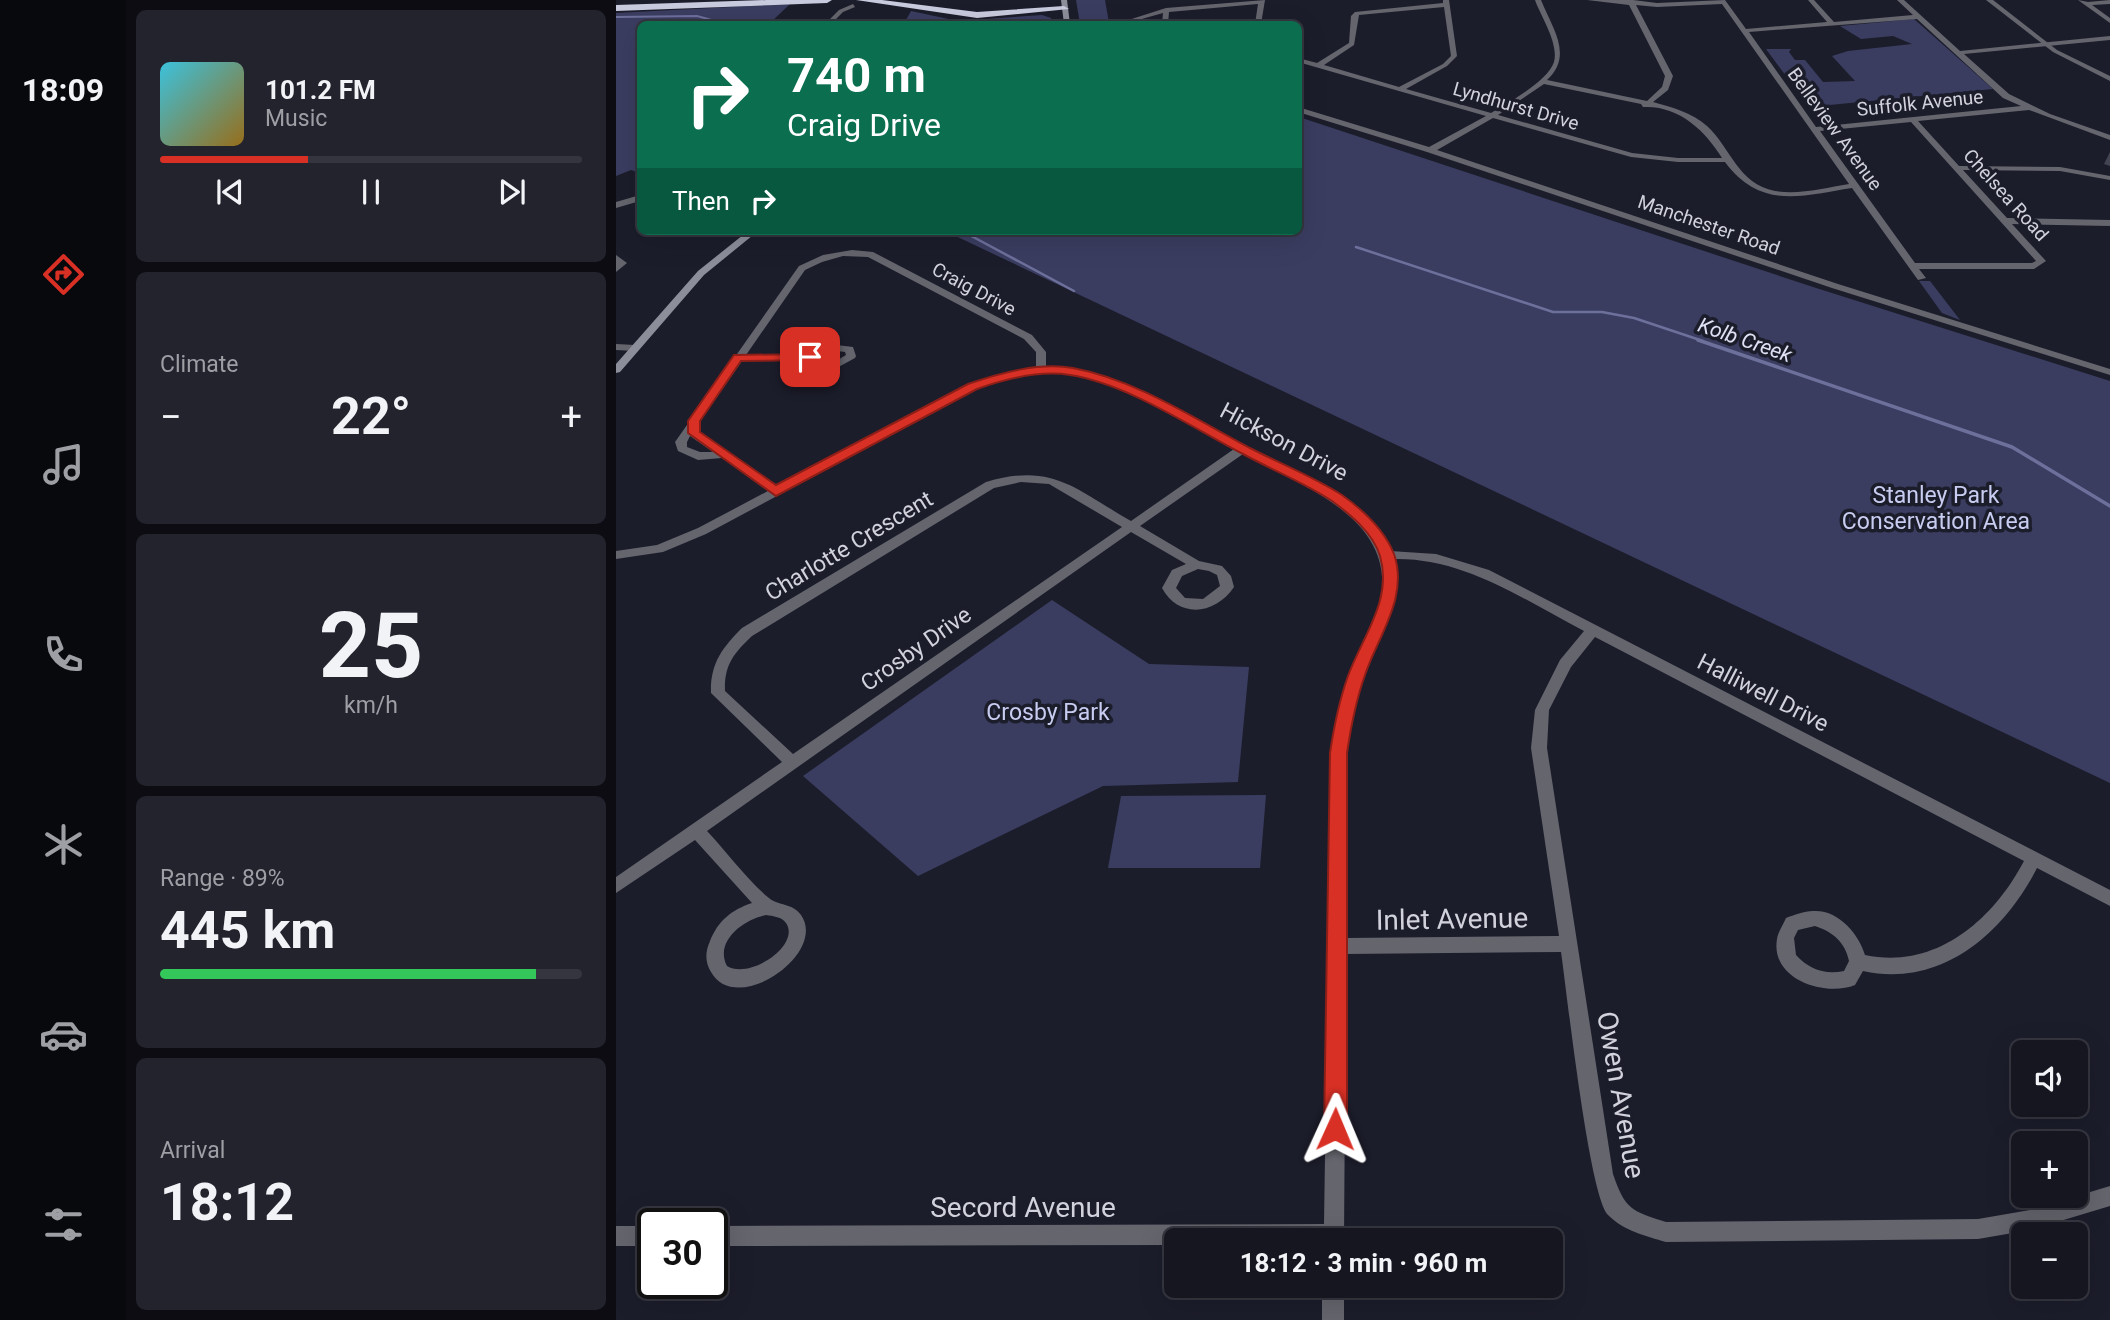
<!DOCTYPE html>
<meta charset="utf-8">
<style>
:root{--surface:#151620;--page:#22232d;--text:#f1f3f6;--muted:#9d9fa5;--line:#34353e;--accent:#d93025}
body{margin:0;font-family:Roboto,sans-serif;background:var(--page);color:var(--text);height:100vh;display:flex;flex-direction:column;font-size:26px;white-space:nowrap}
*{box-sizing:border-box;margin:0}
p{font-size:23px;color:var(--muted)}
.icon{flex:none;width:38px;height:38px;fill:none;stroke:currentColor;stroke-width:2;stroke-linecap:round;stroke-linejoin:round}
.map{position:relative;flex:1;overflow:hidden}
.panel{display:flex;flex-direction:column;gap:10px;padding:10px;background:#0c0c12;width:490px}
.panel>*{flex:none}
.hud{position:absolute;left:21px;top:21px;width:665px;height:214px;border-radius:10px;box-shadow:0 7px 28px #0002,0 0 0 2px var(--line);background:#0b6e4f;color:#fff;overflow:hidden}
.controls{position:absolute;left:1395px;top:1040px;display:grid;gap:14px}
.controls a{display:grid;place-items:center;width:77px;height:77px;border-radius:10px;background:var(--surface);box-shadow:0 7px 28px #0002,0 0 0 2px var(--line);font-size:35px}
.speed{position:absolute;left:21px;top:1208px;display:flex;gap:14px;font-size:35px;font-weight:700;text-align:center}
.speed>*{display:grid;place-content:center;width:91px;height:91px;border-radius:50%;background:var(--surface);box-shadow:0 7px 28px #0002,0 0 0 2px var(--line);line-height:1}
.speed .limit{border:4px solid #111;border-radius:10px;background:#fff;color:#111}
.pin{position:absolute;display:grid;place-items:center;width:60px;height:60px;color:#fff;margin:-30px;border-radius:14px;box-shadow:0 4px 10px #0006}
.me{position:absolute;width:77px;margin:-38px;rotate:1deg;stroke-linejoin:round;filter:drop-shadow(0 0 5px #0008)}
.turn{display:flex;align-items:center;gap:24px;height:147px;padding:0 35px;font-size:32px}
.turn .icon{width:91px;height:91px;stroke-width:2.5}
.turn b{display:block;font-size:49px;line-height:60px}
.then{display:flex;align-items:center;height:66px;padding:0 35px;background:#0003;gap:14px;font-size:26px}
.big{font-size:52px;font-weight:700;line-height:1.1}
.panel .tile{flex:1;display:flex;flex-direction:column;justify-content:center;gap:10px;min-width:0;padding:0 24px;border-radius:10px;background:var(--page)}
.panel .dial{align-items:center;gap:0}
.dial b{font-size:91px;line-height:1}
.song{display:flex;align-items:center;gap:21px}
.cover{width:84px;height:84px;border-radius:10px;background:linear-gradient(135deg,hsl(190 70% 55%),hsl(40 70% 35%))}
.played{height:7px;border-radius:4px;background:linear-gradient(90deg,var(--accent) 35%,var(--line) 35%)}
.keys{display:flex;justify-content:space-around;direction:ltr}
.heat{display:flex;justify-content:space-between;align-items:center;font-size:38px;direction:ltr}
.charge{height:10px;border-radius:5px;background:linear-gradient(90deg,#34c759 89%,var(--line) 0)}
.trip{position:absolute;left:548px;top:1228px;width:399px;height:70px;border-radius:10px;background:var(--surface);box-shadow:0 7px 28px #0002,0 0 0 2px var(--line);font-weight:700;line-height:70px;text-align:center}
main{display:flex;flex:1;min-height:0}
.tabs{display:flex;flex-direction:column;width:126px;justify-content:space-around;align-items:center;background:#08090d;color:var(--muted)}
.tabs .icon{width:49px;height:49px}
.tabs .selected{color:var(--accent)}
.tabs b{font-size:32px;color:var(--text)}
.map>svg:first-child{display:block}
.green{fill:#3a3d60}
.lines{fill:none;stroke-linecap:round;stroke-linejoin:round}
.stream-far2{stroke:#6e709c;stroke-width:2}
.stream-far1{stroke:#6e709c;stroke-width:2.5}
.stream{stroke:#6e709c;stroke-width:3.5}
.minor{fill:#64656d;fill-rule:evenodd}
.tertiary{fill:#64656d;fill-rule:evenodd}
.secondary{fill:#8c8e9a;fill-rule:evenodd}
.motorway{fill:#c8cadd;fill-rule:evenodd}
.wall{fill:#424452}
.route{fill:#d93025;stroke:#8d1f18;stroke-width:2}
.labels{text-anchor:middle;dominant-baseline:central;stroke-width:7;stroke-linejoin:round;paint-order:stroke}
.far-street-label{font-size:19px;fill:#d1d2dc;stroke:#1c1d2b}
.far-water-label{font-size:21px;font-style:italic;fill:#dfe1f4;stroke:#1c1d2b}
.street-label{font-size:23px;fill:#d1d2dc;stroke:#1c1d2b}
.park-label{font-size:23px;fill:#c8ccf0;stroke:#1c1d2b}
.near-street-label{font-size:28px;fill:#d1d2dc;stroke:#1c1d2b}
</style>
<main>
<nav class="tabs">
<b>18:09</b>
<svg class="icon selected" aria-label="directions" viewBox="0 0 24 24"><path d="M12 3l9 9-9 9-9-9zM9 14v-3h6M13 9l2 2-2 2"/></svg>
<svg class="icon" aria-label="music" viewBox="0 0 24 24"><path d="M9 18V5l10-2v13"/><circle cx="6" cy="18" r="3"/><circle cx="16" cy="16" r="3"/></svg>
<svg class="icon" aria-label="phone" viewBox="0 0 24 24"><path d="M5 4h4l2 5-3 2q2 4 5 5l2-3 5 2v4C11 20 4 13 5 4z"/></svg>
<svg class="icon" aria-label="climate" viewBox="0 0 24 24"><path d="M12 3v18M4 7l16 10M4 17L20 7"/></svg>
<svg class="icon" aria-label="car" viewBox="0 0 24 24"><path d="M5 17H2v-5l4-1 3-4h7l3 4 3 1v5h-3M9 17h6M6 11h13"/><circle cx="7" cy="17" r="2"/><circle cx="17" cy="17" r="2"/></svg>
<svg class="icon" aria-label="filters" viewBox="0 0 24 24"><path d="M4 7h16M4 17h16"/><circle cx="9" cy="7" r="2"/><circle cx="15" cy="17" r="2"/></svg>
</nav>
<section class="panel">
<div class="tile">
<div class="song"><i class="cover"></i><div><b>101.2 FM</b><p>Music</p></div></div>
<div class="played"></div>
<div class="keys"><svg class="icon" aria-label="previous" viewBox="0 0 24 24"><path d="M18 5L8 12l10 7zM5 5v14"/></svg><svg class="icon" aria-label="pause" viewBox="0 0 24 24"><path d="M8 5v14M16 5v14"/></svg><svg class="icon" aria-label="next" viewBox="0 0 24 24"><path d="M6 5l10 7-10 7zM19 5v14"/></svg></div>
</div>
<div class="tile"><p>Climate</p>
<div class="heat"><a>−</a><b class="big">22°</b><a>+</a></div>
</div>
<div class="tile dial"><b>25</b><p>km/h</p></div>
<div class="tile"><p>Range · 89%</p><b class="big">445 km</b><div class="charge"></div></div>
<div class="tile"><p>Arrival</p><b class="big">18:12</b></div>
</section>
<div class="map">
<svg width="1494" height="1320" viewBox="0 0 1494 1320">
<rect width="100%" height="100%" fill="#1c1d2b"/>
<!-- green -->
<g class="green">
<polygon points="460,0 489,0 493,23 464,24"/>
<polygon points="174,4 153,24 24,24 24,173 15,170 0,176 0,13"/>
<polygon points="295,11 342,21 426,15 435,18 436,24 235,24 290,20"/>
<polygon points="1298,19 1377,89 1193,107 1150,49 1175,49 1173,52 1179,60 1189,60 1207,82 1239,81 1216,56 1232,51 1296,44 1277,36 1245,39 1224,26"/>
<polygon points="683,117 1197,287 1494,381 1494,783 329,231 682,231"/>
<polygon points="1303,281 1314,281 1344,320 1326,313"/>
<polygon points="436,600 533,664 633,667 622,782 487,786 302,876 187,776"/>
<polygon points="650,795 644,868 492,868 505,796"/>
</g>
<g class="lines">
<!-- stream-far2 -->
<polyline class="stream-far2" points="0,17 81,16 110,24"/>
<!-- stream-far1 -->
<g class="stream-far1">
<polyline points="346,231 458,291"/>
<polyline points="740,247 937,312 986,312 1018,318 1087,341"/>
</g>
<!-- stream -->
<polyline class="stream" points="1082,340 1396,447 1494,506"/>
<!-- minor -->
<g class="minor">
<polygon points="649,0 645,24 639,24 642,4 553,12 552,24 546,24 547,13 508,24 500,24 550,8"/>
<path d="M827 0H833L841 56 831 66 790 89 875 113C892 103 932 81 938 62 943 43 925 17 919 0H925C936 28 958 55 931 80L1031 101 1046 87 1049 76 1013 5 971 0H1017L1041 3 1109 0 1130 29 1211 22 1192 0H1198L1218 22 1297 15 1281 0H1288L1344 51 1494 36V40L1348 54 1393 94 1434 114 1494 135V140L1413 110 1302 121 1343 166 1444 167 1494 176V180L1444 171 1347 170 1391 218 1494 220V226L1396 224 1430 261 1418 269H1303L1310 278 1302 280 1236 188C1185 196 1145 210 1109 162H1062L1015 157 877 118 821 150 1222 284 1494 369V375L1216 288 811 152 682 112V107L813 147 870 116 682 62V58L701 63 733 43 735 16 739 12 827 3ZM1106 4 1233 184C1209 188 1183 195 1159 191 1122 184 1115 148 1091 126 1077 113 1055 107 1037 102L1052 90 1057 76 1020 5 1041 7ZM828 7 835 56 827 64 783 87 708 65 738 45 743 15ZM1301 19 1387 98 1405 106 1200 127 1133 32ZM928 84 1025 104 1027 107C1062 105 1089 130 1106 158H1062L1016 153 882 115ZM1295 122 1420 261 1416 263H1299L1204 131Z"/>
<polygon points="1462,0 1472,2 1494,0 1494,4 1476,5 1494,18 1494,23"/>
<polygon points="237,4 239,7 227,12 215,24 209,24 223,10"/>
<polygon points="24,195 24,201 0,208 0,202"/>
<path d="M236 250 257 252 416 335 430 352V368C459 368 483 374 510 384L724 495 756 523 774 551 820 554 873 570 1494 890V906L1421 868C1387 934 1325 988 1247 971L1239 985C1210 997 1154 980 1161 939 1162 932 1167 925 1170 918 1178 915 1188 911 1197 911 1222 909 1243 934 1249 955 1320 970 1377 920 1408 861L979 637 955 667 933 710 931 748 997 1174C1009 1209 1015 1211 1050 1222L1362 1219 1414 1210 1494 1186V1206L1414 1230 1362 1239 1050 1242C1030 1236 1008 1231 992 1215 973 1195 951 993 945 952L730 954 728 1241H560V1245L96 1246V1226L708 1224 715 753C719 723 725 693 738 665 743 653 750 643 755 631 800 527 701 493 627 454L524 526 583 561 606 566 615 576 618 587C599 615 563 619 546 588L556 570 570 564 515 532 91 831C111 852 131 880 153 898 162 906 177 903 185 915 212 954 120 1017 95 972 89 962 89 952 94 941 102 921 115 910 136 903L79 840 0 893V877L166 762 95 693C94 664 106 648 126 628L370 482C437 462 459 489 515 521L618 449C573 426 505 381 456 374 425 370 390 379 361 389L90 534 47 552 0 559V551L41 545 82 528 152 491 106 458 82 460 62 451 59 442 183 266 207 255ZM227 256 252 257 408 339 420 352V369L379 376 353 385 161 486 84 432V421L126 361 190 360 192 367 217 370 239 358 240 356 237 347 212 344 192 354 130 355 189 270 206 262ZM214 350 229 352 230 355 215 364 201 362 199 358ZM74 436 97 452H84L71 447V442ZM405 482 433 484 506 527 177 754 109 691C108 665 118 653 136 636L378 488ZM777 559C848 557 908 600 968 631L944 660 919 710 915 748 943 936 730 938 732 743 745 684 776 609 780 590ZM582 569 593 571 601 575 604 586 587 599 569 598 560 588 566 576ZM150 915C157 916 166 917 170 923 185 945 134 980 111 966 98 941 128 919 150 915ZM1199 926C1217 932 1229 942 1233 961L1228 971C1208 975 1193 969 1180 955L1178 938 1182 930Z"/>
<polygon points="0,255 11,263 0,272"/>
<rect x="0" y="1226" width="37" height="20"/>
<rect x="706" y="1286" width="22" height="34"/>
</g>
<!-- tertiary -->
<g class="tertiary">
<polygon points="1370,0 1377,0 1441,50 1494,76 1494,81 1437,52"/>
<polygon points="0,344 19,345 24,348 19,351 0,350"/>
</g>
<!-- secondary -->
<g class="secondary">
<polygon points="445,0 451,0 454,24 448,24"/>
<polygon points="132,231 142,231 88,275 4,372 0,373 0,364 82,271"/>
</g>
<!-- motorway -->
<g class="motorway">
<polygon points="151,0 216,0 211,3 0,11 0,5"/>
<polygon points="240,0 266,0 361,12 448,6 453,9 361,18"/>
</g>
</g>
<!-- wall -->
<polygon class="wall" points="1494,152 1494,166 1488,164"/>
<!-- route -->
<path class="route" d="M194 354 199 355V360L125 361 84 421V432L160 485 352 384C384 373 423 362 457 368 521 380 579 419 636 449 665 464 698 477 726 495 747 510 768 529 778 554 793 597 762 636 749 675 740 700 735 726 731 753V1129L727 1137 719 1140 712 1137 708 1129 714 753C718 726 723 701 732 676 746 637 777 600 764 556 757 533 735 515 716 501 689 483 656 470 627 454 575 427 512 384 454 375 424 370 389 379 361 389L160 496 72 433V421L118 355Z"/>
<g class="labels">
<!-- far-street labels -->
<g class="far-street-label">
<text transform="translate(1304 103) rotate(-6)">Suffolk Avenue</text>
<text transform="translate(900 106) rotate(16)">Lyndhurst Drive</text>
<text transform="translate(1219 129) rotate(54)">Belleview Avenue</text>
<text transform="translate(1390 195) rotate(48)">Chelsea Road</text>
<text transform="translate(1093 225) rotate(19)">Manchester Road</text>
<text transform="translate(358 289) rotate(28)">Craig Drive</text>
</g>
<!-- far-water labels -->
<g class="far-water-label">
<text transform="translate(1129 340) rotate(19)">Kolb Creek</text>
</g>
<!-- street labels -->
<g class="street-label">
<text transform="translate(668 442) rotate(28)">Hickson Drive</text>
<text transform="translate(233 546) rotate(-31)">Charlotte Crescent</text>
<text transform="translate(300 649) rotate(-35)">Crosby Drive</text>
<text transform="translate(1147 693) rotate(27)">Halliwell Drive</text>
</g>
<!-- park labels -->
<g class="park-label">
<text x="1320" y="495">Stanley Park<tspan x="1320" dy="26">Conservation Area</tspan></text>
<text x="432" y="712">Crosby Park</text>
</g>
<!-- near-street labels -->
<g class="near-street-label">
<text transform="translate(836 919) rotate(-1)">Inlet Avenue</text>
<text transform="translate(1005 1095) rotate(80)">Owen Avenue</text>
<text x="407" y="1207">Secord Avenue</text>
</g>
</g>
</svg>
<div class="controls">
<a><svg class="icon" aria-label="sound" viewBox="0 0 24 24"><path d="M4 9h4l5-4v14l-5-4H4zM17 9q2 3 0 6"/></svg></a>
<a>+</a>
<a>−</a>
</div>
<div class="speed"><div class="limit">30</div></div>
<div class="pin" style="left:194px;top:357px;background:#d93025"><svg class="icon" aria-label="arrive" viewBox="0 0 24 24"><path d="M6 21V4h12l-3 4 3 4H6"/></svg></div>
<svg class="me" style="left:719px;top:1129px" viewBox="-20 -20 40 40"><path d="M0-17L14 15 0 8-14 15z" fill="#d93025" stroke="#fff" stroke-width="4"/></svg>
<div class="trip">18:12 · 3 min · 960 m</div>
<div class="hud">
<div class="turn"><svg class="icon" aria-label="right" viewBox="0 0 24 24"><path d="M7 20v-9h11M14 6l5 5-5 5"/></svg><div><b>740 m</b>Craig Drive</div></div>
<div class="then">Then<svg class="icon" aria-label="right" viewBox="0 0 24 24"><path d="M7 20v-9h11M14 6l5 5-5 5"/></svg></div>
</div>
</div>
</main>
